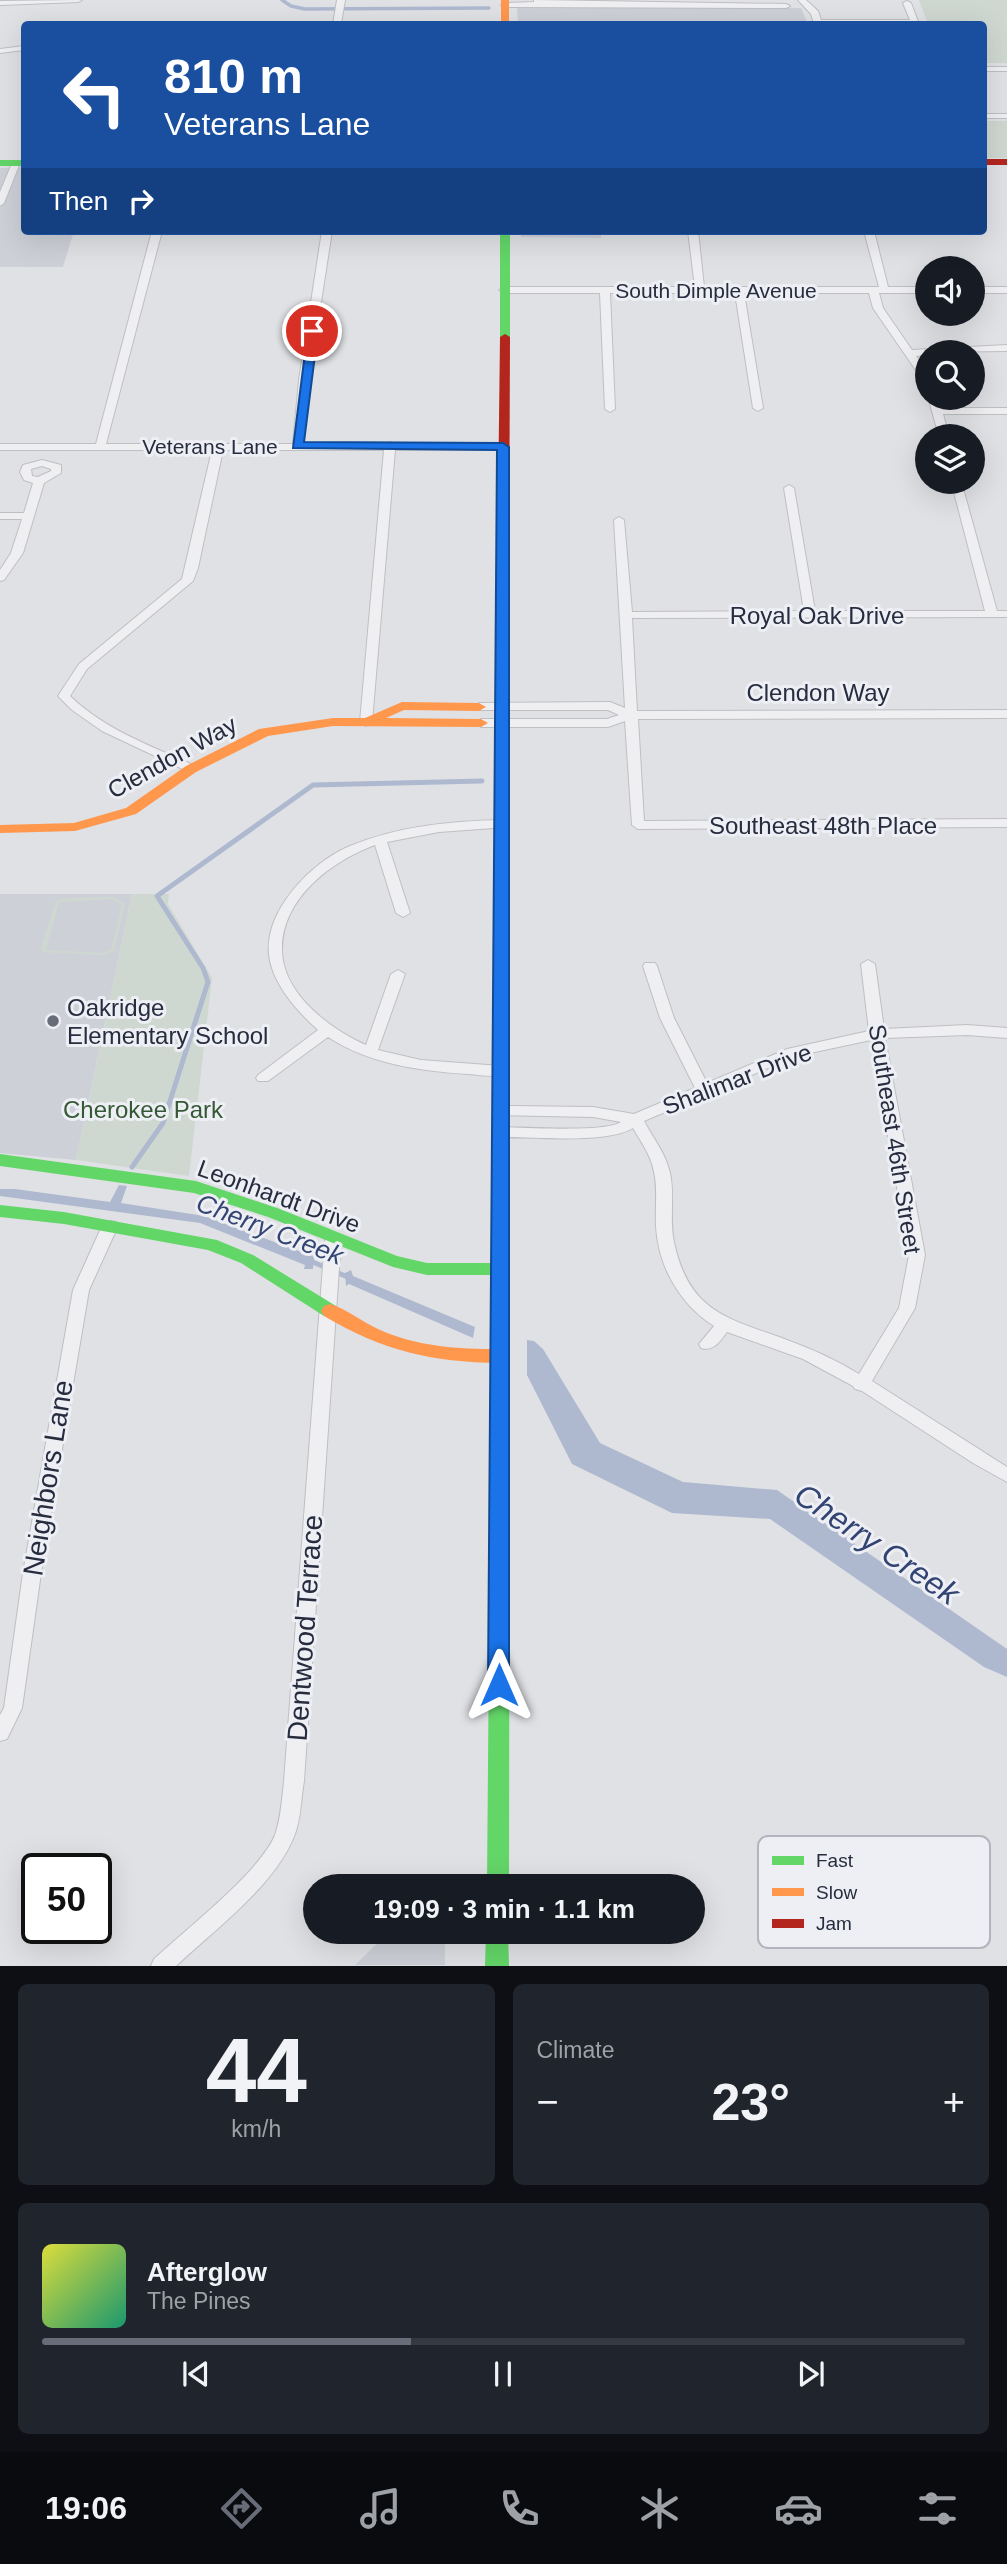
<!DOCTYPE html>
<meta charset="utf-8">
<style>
:root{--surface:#171b24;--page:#20242c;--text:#f1f3f6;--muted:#9ea1a6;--line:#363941;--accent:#686b78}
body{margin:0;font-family:Helvetica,sans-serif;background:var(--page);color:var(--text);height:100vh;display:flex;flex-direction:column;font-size:26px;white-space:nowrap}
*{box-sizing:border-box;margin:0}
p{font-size:23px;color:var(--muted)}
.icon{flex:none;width:38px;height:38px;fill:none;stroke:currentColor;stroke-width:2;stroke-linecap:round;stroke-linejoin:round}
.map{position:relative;height:1966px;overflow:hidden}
.side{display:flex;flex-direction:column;gap:18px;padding:18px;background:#0d0f14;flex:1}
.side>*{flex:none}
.hud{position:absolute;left:21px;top:21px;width:966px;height:214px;border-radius:7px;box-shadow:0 7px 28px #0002;background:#1a4fa0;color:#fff;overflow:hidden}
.controls{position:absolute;left:915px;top:256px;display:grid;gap:14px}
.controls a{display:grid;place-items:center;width:70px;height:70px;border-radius:50%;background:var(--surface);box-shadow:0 7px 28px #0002;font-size:35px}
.speed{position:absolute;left:21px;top:1853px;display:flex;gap:14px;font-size:35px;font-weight:700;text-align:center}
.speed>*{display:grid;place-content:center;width:91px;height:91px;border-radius:50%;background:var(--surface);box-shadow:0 7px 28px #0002;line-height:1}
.speed .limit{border:4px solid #111;border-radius:10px;background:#fff;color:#111}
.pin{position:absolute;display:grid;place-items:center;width:60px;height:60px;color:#fff;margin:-30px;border:4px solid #fff;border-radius:50%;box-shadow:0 2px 7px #0007}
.me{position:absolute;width:77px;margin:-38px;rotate:0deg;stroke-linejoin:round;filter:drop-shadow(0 0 5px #0008)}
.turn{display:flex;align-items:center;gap:24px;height:147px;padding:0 28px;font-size:32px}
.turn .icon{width:91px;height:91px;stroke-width:2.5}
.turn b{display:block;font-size:49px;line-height:60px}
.then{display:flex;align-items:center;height:66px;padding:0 28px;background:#0003;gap:14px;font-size:26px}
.big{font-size:52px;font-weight:700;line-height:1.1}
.side .card{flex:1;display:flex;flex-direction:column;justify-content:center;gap:10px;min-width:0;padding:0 24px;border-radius:10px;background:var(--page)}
.side .dial{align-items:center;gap:0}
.dial b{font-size:91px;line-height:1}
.song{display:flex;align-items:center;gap:21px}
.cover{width:84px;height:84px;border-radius:10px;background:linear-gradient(135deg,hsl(60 70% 55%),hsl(160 70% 35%))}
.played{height:7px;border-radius:4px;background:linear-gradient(90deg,var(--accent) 40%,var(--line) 40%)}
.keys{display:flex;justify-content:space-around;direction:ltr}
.heat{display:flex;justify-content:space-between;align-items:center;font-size:38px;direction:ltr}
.side .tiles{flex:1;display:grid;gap:18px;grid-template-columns:1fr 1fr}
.card:last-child{grid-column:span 2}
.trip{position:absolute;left:303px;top:1874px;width:402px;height:70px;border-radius:35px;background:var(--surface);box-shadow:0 7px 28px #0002;font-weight:700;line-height:70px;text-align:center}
.dock{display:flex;height:112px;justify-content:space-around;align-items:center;background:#090b0e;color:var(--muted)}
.dock .icon{width:49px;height:49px}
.dock .current{color:var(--accent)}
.dock b{font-size:32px;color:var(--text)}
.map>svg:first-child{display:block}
.built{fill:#ced0d8}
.green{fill:#cfd8d0;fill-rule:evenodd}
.water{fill:#aeb9d0}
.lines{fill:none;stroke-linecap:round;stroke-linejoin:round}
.stream-far1{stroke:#aeb9d0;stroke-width:3.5}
.stream{stroke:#aeb9d0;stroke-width:5}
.street-casing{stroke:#bebfc3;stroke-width:2}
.street{fill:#efeff2;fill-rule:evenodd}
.fast{fill:#63d668;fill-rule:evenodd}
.slow{fill:#ff974d;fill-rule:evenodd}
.jam{fill:#b3261e;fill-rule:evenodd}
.route{fill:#1a73e8;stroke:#114b97;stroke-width:2}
.poi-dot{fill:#686b78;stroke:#edeff5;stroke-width:2.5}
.labels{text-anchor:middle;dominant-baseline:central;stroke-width:6;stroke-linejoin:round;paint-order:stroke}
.far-street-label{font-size:21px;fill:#272c3e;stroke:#edeff5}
.street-label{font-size:24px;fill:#272c3e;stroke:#edeff5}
.poi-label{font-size:24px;fill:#272c3e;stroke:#edeff5;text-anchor:start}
.park-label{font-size:24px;fill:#365935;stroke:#edeff5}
.water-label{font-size:26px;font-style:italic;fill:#324471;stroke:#edeff5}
.near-street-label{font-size:28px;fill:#272c3e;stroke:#edeff5}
.near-water-label{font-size:32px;font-style:italic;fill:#324471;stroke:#edeff5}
.key{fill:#edeff5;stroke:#b2b4be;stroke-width:2}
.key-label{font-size:19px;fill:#272c3e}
</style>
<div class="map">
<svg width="1007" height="1966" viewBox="0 0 1007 1966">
<rect width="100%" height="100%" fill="#e0e1e5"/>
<!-- built -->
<g class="built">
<polygon points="517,8 801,8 808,24 518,24"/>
<polygon points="24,167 24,231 74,231 63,267 0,267 0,168"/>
<polygon points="521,231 601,231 601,238 521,237"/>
<polygon points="0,894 132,894 76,1160 0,1153"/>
<polygon points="389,1932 445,1932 445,1965 355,1965"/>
</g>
<!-- green -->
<g class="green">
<polygon points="919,0 1007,0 1007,63 984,63 984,24 928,24"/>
<rect x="984" y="121" width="23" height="37"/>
<polygon points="132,894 169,894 168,904 212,978 189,1176 76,1160"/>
<path d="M113 897 125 904 114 951 101 955 43 952 41 948 56 901 66 898ZM112 899 122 905 111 950 101 953 46 950 59 902Z"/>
</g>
<!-- water -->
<g class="water">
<polygon points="119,1185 127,1186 121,1203 204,1216 307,1254 309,1250 314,1258 313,1269 304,1269 305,1265 200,1223 0,1196 0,1189 15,1189 110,1202"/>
<polygon points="351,1270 353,1276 475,1327 473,1338 349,1284 346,1286 345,1273"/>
<polygon points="527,1340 534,1341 543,1349 600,1443 683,1482 777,1490 1007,1649 1007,1677 984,1667 770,1519 672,1513 572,1464 527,1375"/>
</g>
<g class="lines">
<!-- stream-far1 -->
<polyline class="stream-far1" points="282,0 291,6 305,9 489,8"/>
<!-- stream -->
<g class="stream">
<polyline points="132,1167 163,1123 208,982 203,968 157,896 313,785 482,781"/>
<polyline points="308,1260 350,1278"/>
</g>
<defs>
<g id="street">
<polygon points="82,0 78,2 0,5 0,1"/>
<polygon points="337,0 345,0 341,24 333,24"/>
<polygon points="534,0 786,4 790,6 786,8 505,7 501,5 505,3 534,2"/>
<polygon points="798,0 806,0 818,11 821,20 910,20 903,3 907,1 911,3 919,24 814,24 811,14"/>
<polygon points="24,46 24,50 0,53 0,49"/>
<rect x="984" y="67" width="23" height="4"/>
<rect x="984" y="114" width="23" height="4"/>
<polygon points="13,161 20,163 4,203 0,206 0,192"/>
<path d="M152 231H162L106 444H293L299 380 322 231H332L309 380 303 444H386L390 442 394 444H503L508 447 503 450H395L372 722 366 726 360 722 384 450H223L198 568 193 581 87 669 70 696C105 730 152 746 195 766L197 769 191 773 102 731 72 710 58 696 79 664 182 579 212 450H0V444H96Z"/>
<polygon points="688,231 698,231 704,287 879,287 864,231 874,231 888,287 928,287 928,293 879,293 883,308 912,350 1007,345 1007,351 928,352 928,355 916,356 928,372 928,383 924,382 873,308 869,293 744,293 763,408 758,411 753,408 735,293 610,293 615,409 610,412 605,409 600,293 504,293 499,290 504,287 695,287"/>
<rect x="973" y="287" width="34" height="6"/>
<polygon points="928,397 938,397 941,408 1007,408 1007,414 943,414 949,436 939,436"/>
<path d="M42 460 61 465V473L44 483 23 553 4 580 0 581V570L11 553 22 519H0V513H24L33 483 24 480 20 472 23 465ZM42 466 51 469V471L38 477 32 476 31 469Z"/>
<polygon points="951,481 961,481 997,611 1007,611 1007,617 632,618 637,711 1007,710 1007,718 638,719 644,821 1007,819 1007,827 638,829 632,825 625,721 608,727 481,727 475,723 481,719 607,719 619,715 608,710 475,710 473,707 479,703 610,702 625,708 614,520 619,517 624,520 632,612 804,611 784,488 789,485 794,488 815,611 985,611"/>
<path d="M502 820 508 824 507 827 439 832 387 842 410 913 403 917 396 913 375 845C332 861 283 897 282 948 281 993 330 1029 366 1045L391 974 398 970 405 974 378 1050 421 1060 501 1066 506 1068 508 1071 506 1074C494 1078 480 1075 468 1074 420 1071 369 1064 328 1037L268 1081H258L256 1078 258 1075 318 1030C298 1012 276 988 270 961 260 914 311 862 350 846 398 826 451 821 502 820Z"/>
<path d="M868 960 875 964 884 1029 967 1025 1007 1028V1038L967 1035 885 1038 925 1255 915 1308 872 1381 1007 1467V1482L973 1463 862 1391 855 1389 853 1386 803 1359 727 1332C720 1341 714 1352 701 1348L699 1344 714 1326C680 1305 658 1266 656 1226 655 1208 658 1190 654 1172 651 1155 641 1142 633 1128 608 1144 531 1137 500 1137L493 1132 500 1127C525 1127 603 1133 621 1122L593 1117 495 1115 493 1111 500 1106 593 1107 634 1114 695 1088 660 1018 643 966 645 963H655L657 966 674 1018 707 1083 787 1049 869 1031 861 964ZM871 1040 909 1255 899 1308 859 1374C836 1360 812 1349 787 1340 728 1318 689 1313 674 1242 669 1219 675 1196 670 1173 666 1154 653 1138 644 1121L796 1056Z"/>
<polygon points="110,1221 116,1222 118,1226 89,1290 41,1573 22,1708 7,1739 0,1741 0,1715 4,1708 23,1573 73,1290 102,1226 104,1222"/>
<path d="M333 1233 339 1235 341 1239 304 1781C301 1798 301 1818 295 1834 276 1885 215 1929 176 1966H151L154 1959C185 1930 260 1872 275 1835 281 1818 282 1798 284 1781L325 1239 327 1235Z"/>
</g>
</defs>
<!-- street casing -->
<use href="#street" class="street-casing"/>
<!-- street -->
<use href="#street" class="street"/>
<!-- fast -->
<g class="fast">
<rect x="0" y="160" width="24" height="6"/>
<polygon points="500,231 510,231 510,337 505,340 500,337"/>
<polygon points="0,1154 196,1181 280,1209 397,1256 427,1263 492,1263 495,1259 507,1259 510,1263 509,1886 487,1886 492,1275 427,1275 393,1267 268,1217 194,1193 0,1166"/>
<polygon points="0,1205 64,1212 217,1240 253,1255 336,1306 339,1311 336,1316 324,1316 241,1263 208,1250 64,1224 0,1217"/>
<polygon points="486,1932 508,1932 509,1966 485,1966"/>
</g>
<!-- slow -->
<g class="slow">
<rect x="501" y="0" width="8" height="24"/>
<polygon points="503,582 509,586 509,879 502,883 495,879 497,586"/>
<polygon points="402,702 479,703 486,707 479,711 404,710 386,718 481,719 488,723 481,727 333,726 268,736 196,772 136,814 75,831 0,833 0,825 74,823 126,808 186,766 259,729 333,718 365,718"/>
<path d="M330 1304C347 1309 362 1322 378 1329 417 1347 458 1349 500 1349L507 1351 509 1356 507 1361 500 1363C431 1362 383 1351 324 1316L321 1311 324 1306Z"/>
</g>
<!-- jam -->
<g class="jam">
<rect x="984" y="159" width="23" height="6"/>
<polygon points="505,334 510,337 509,586 503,590 497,586 500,337"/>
<polygon points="502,875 509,879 510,1263 507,1267 495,1267 492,1263 495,879"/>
</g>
</g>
<!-- route -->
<polygon class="route" points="308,329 318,331 304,442 503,443 509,447 509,1685 506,1691 499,1694 491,1691 488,1685 497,450 293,448"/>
<!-- markers -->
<circle class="poi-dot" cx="53" cy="1021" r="7"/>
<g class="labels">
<!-- far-street labels -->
<g class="far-street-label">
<text x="716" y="290">South Dimple Avenue</text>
<text x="210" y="446">Veterans Lane</text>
</g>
<!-- street labels -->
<g class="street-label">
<text x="817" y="615">Royal Oak Drive</text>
<text x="818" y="692">Clendon Way</text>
<text transform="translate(172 757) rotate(-29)">Clendon Way</text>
<text x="823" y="825">Southeast 48th Place</text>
<text transform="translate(737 1079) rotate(-21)">Shalimar Drive</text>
<text transform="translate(895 1139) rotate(81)">Southeast 46th Street</text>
<text transform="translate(279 1196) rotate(20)">Leonhardt Drive</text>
</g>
<!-- poi labels -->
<g class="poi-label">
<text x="67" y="1007">Oakridge<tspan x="67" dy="28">Elementary School</tspan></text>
</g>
<!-- park labels -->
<g class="park-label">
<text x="143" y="1109">Cherokee Park</text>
</g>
<!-- water labels -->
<g class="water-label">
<text transform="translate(270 1229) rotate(21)">Cherry Creek</text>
</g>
<!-- near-street labels -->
<g class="near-street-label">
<text transform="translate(48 1478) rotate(-81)">Neighbors Lane</text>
<text transform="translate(305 1628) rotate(-86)">Dentwood Terrace</text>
</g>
<!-- near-water labels -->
<g class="near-water-label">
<text transform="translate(877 1544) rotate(34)">Cherry Creek</text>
</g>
</g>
<!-- legend -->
<rect x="758" y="1836" width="232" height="112" rx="10" class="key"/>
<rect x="772" y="1856" width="32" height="9" fill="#63d668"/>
<rect x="772" y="1888" width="32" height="8" fill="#ff974d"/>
<rect x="772" y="1919" width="32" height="9" fill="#b3261e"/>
<g class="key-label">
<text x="816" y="1867">Fast</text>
<text x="816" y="1899">Slow</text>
<text x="816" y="1930">Jam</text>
</g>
</svg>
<div class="controls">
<a><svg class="icon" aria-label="sound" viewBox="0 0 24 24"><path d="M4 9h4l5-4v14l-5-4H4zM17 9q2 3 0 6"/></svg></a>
<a><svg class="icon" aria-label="search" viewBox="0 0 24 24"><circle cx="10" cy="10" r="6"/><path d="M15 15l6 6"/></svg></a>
<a><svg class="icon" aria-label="layers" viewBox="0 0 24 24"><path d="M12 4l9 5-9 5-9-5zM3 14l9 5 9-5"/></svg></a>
</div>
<div class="speed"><div class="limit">50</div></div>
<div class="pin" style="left:312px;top:331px;background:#d93025"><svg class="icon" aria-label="arrive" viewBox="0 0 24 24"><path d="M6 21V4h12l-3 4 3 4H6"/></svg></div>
<svg class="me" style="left:499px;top:1685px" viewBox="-20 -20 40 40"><path d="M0-17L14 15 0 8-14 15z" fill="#1a73e8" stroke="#fff" stroke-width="4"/></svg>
<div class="trip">19:09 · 3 min · 1.1 km</div>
<div class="hud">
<div class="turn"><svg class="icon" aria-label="left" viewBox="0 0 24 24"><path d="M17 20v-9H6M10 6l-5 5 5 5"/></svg><div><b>810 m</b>Veterans Lane</div></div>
<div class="then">Then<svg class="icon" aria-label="right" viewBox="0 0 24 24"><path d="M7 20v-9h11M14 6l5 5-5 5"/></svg></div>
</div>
</div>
<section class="side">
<div class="tiles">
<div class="card dial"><b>44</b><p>km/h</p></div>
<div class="card"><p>Climate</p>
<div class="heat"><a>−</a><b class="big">23°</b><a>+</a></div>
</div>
<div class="card">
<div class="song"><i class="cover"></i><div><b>Afterglow</b><p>The Pines</p></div></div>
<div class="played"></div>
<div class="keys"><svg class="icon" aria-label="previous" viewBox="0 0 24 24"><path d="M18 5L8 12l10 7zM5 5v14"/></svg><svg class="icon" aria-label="pause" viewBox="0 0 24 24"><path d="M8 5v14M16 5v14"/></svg><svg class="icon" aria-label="next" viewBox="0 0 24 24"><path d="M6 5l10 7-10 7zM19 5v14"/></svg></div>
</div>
</div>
</section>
<nav class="dock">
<b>19:06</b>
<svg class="icon current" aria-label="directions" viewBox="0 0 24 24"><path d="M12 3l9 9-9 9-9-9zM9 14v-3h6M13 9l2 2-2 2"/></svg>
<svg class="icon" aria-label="music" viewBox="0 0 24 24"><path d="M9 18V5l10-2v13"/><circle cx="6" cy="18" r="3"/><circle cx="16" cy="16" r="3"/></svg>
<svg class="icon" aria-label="phone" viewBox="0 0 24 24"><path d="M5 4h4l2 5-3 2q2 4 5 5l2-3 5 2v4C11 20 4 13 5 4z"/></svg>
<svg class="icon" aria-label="climate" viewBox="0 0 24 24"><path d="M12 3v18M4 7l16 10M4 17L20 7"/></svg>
<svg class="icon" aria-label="car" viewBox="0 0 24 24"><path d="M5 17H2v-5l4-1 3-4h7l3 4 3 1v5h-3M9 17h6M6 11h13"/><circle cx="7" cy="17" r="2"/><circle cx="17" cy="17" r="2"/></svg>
<svg class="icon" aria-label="filters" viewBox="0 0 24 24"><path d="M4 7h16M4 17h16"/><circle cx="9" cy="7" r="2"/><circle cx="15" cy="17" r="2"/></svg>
</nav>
